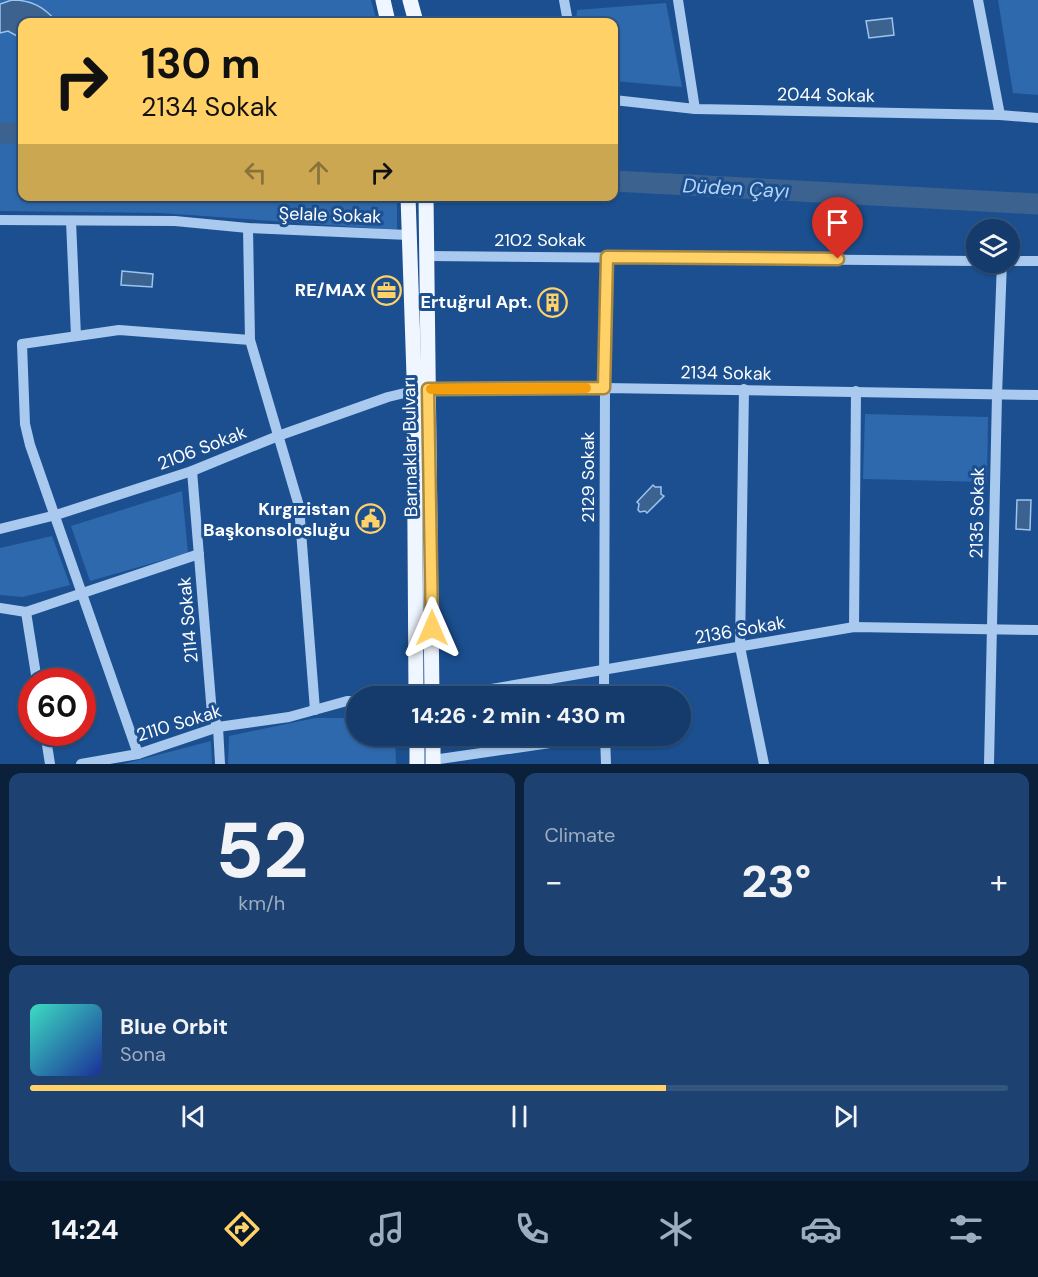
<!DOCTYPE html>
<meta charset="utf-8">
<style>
:root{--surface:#143b6b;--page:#1d4271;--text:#f1f3f6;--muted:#9dadc1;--line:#33557e;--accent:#ffd166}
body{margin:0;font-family:"DM Sans",sans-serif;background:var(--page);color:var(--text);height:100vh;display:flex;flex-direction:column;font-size:22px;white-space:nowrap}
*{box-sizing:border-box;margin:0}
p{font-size:20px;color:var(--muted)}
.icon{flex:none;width:33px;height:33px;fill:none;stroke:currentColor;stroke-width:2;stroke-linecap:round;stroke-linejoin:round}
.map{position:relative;height:764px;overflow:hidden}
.details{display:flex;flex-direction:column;gap:9px;padding:9px;background:#0b203b;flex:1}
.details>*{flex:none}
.guide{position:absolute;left:18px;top:18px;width:600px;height:183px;border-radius:12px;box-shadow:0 2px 4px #0004,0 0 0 2px var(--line);background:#ffd166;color:#111;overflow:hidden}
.controls{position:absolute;left:966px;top:219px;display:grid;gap:12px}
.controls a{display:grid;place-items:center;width:54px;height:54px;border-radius:50%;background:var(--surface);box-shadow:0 2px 4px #0004,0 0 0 2px var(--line);font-size:30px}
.speed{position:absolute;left:18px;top:668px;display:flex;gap:12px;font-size:30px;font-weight:700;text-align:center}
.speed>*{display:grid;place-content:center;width:78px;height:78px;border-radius:50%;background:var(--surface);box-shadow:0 2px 4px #0004,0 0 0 2px var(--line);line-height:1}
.speed .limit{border:9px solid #d22;background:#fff;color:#111}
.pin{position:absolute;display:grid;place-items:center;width:51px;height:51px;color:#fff;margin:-62px -26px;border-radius:50% 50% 50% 0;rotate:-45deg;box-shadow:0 0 6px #0007}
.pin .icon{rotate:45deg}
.me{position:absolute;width:66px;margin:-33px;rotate:0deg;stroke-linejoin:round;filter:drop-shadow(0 0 4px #0008)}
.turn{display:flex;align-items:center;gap:21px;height:126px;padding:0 24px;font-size:27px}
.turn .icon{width:78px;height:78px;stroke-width:2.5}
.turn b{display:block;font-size:42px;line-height:51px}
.lanes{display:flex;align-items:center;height:57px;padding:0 24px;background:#0003;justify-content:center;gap:30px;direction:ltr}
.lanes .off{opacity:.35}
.big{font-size:45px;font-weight:800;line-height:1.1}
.details .tile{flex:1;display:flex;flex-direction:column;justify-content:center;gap:9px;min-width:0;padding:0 21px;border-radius:12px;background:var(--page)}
.details .dial{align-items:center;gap:0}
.dial b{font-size:78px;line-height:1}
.song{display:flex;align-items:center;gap:18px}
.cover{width:72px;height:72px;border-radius:9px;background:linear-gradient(135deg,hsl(170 70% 55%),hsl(230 70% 35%))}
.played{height:6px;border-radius:3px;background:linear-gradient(90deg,var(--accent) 65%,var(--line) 65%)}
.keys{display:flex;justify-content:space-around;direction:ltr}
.heat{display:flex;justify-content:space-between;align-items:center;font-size:33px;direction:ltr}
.details .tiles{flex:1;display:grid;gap:9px;grid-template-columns:1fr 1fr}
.tile:last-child{grid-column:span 2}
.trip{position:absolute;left:346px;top:686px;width:345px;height:60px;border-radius:30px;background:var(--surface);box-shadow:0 2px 4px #0004,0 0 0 2px var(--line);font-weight:800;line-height:60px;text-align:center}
.tabs{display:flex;height:96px;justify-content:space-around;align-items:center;background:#08182b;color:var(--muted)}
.tabs .icon{width:42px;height:42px}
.tabs .selected{color:var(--accent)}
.tabs b{font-size:27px;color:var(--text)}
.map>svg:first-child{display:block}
.green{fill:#2e69ad}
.water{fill:#3c6290;stroke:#9cc4f0;stroke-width:1.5}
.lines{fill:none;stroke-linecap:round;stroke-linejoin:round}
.river{stroke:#3c6290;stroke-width:21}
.minor{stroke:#a9c9ee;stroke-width:10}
.major{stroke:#f0f6ff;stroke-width:15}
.route-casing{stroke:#a68842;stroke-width:15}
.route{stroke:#ffd166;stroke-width:10}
.slow{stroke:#f59e0b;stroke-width:10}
.labels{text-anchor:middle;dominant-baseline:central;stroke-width:6;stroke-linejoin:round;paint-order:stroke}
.street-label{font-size:18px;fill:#fff;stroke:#1b4f8f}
.poi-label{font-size:18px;font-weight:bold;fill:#fff;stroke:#1b4f8f;text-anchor:end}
.water-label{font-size:20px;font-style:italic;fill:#b5d3f5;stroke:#1b4f8f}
</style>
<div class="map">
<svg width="1038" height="764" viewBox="0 0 1038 764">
<rect width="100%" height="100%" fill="#1b4f8f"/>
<!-- green -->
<g class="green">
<polygon points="0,0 371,0 377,22 22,22 22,196 397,197 397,230 161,213 0,211"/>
<polygon points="998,0 1038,0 1038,95 1013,93"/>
<polygon points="666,3 682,87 614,81 614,22 576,22 577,10"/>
<polygon points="865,414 988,417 987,482 863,479"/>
<polygon points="182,491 188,553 90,581 71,526"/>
<polygon points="52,536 70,585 23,597 0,595 0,548"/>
<polygon points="315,718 357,718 357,735 395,735 396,764 228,764 229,736"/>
<polygon points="211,741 212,764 123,764"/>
</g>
<!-- water -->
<g class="water">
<path d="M12 0C32 0 44 7 57 22H22L21 36H17L8 31 0 33V4Z"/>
<polygon points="892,18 894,35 869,38 866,21"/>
<polygon points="122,271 153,274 152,287 121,285"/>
<polygon points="653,485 655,487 661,487 661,494 664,496 647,513 645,511 640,512 638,510 639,504 637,502"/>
<polygon points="1017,500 1031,500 1030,530 1016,529"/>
</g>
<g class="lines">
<!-- river -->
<g class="river">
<polyline points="0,133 22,133"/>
<polyline points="614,181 1038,204"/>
</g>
<!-- minor -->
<g class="minor">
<polyline points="564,0 568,22"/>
<polyline points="678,0 695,109"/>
<polyline points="978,0 1000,115"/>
<polyline points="614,100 695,109 1000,115 1038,118"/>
<polyline points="0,220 175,221 248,228 408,235"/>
<polyline points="71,221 76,336"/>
<polyline points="427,256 976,261"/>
<polyline points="1010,261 1038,261"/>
<polyline points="250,340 299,506 315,710"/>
<polyline points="744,389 740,647 764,764"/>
<polyline points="192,471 212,714 218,727 220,764"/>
<polyline points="0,529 56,515 192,471 278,436 388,397 413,391 605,388 1038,395"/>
<polyline points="0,608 26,612 199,554"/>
<polyline points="26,612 37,681"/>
<polyline points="854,627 856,391"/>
<polyline points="450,696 854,627 1038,630"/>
<polyline points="604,696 605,388 607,257"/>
<polyline points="45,732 50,764"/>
<polyline points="605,735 606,764"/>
<polyline points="138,754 30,445 25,424 22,344 119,330 250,340 248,228"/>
<polyline points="433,760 605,735"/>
<polyline points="81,764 138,754 218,727 289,717 347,701 357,701"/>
<polyline points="989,764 997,395 1002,262"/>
</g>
<!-- major -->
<g class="major">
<polyline points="383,0 388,22"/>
<polyline points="410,0 416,22"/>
<polyline points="408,196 414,376 416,696"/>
<polyline points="426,196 432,696"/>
<polyline points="417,735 417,764"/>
<polyline points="433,735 433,764"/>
</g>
</g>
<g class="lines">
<defs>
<polyline id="route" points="432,628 428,389 604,388 607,257 838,259"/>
</defs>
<!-- route casing -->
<use href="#route" class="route-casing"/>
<!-- route -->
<use href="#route" class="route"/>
<!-- slow -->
<polyline class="slow" points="431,389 586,388"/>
</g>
<!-- icons -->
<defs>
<symbol id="office-ring" viewBox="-11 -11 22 22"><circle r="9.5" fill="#1b4f8f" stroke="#ffd166" stroke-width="1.5"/><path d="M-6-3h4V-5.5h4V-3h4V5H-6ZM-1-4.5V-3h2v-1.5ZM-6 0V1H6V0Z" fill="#ffd166"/></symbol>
<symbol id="building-ring" viewBox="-11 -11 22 22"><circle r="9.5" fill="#1b4f8f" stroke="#ffd166" stroke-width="1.5"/><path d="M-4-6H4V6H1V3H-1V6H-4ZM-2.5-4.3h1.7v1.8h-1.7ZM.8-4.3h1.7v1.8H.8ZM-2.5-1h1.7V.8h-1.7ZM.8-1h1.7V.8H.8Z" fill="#ffd166"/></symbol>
<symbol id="civic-ring" viewBox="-11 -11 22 22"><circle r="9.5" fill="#1b4f8f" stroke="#ffd166" stroke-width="1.5"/><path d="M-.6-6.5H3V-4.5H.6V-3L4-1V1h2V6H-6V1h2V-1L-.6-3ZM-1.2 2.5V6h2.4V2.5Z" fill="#ffd166"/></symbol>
</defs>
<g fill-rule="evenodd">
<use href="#office-ring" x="370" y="274" width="33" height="33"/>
<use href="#building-ring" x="536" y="286" width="33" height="33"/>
<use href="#civic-ring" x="354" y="502" width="33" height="33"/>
</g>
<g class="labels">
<!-- street labels -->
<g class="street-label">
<text transform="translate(826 95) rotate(1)">2044 Sokak</text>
<text transform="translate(330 215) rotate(2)">Şelale Sokak</text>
<text x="540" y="240">2102 Sokak</text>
<text transform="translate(726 373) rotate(1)">2134 Sokak</text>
<text transform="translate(410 447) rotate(-91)">Barınaklar Bulvarı</text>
<text transform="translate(202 448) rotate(-21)">2106 Sokak</text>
<text transform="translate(588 477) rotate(-90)">2129 Sokak</text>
<text transform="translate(977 513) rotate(-89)">2135 Sokak</text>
<text transform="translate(188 620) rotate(-95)">2114 Sokak</text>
<text transform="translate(740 630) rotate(-10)">2136 Sokak</text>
<text transform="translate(179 723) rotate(-17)">2110 Sokak</text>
</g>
<!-- poi labels -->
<g class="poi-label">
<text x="366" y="290">RE/MAX</text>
<text x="532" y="302">Ertuğrul Apt.</text>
<text x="350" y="509">Kırgızistan<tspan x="350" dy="21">Başkonsolosluğu</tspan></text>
</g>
<!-- water labels -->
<g class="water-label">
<text transform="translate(736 188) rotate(3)">Düden Çayı</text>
</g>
</g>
</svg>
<div class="controls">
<a><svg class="icon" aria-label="layers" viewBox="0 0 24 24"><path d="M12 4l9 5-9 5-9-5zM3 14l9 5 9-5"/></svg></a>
</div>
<div class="speed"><div class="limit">60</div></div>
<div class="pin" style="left:838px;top:259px;background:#d93025"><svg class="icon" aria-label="arrive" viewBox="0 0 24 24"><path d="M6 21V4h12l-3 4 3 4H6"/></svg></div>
<svg class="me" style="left:432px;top:628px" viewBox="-20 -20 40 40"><path d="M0-17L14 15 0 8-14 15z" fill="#ffd166" stroke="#fff" stroke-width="4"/></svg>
<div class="trip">14:26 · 2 min · 430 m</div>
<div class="guide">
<div class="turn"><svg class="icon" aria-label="right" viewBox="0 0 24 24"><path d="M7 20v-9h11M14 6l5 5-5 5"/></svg><div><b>130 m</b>2134 Sokak</div></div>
<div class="lanes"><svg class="icon off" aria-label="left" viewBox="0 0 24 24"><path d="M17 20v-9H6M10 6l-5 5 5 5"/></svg><svg class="icon off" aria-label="ahead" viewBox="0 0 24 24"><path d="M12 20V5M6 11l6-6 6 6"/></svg><svg class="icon" aria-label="right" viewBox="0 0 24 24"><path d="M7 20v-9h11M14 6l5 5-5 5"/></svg></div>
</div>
</div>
<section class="details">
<div class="tiles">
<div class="tile dial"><b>52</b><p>km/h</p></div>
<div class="tile"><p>Climate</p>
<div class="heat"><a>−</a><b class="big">23°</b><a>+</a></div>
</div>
<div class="tile">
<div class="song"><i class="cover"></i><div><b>Blue Orbit</b><p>Sona</p></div></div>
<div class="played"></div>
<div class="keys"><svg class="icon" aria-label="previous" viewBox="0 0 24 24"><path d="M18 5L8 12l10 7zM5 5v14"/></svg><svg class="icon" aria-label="pause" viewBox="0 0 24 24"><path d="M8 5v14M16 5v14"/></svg><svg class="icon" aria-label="next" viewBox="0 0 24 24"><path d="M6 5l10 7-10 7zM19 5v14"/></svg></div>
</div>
</div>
</section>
<nav class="tabs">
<b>14:24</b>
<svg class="icon selected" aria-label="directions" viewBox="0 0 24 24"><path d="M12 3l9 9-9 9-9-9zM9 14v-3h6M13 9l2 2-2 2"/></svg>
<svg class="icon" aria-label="music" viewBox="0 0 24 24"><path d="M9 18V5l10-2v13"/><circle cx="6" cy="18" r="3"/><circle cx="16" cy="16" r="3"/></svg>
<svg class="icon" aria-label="phone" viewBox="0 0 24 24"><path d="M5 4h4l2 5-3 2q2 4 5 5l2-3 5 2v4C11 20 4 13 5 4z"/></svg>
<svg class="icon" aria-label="climate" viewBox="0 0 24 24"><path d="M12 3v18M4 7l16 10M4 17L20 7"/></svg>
<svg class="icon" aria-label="car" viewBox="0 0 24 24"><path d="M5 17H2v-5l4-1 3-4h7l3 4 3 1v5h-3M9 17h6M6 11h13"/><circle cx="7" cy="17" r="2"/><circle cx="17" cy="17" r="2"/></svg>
<svg class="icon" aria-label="filters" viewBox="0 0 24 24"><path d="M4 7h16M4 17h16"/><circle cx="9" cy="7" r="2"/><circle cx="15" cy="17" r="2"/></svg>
</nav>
